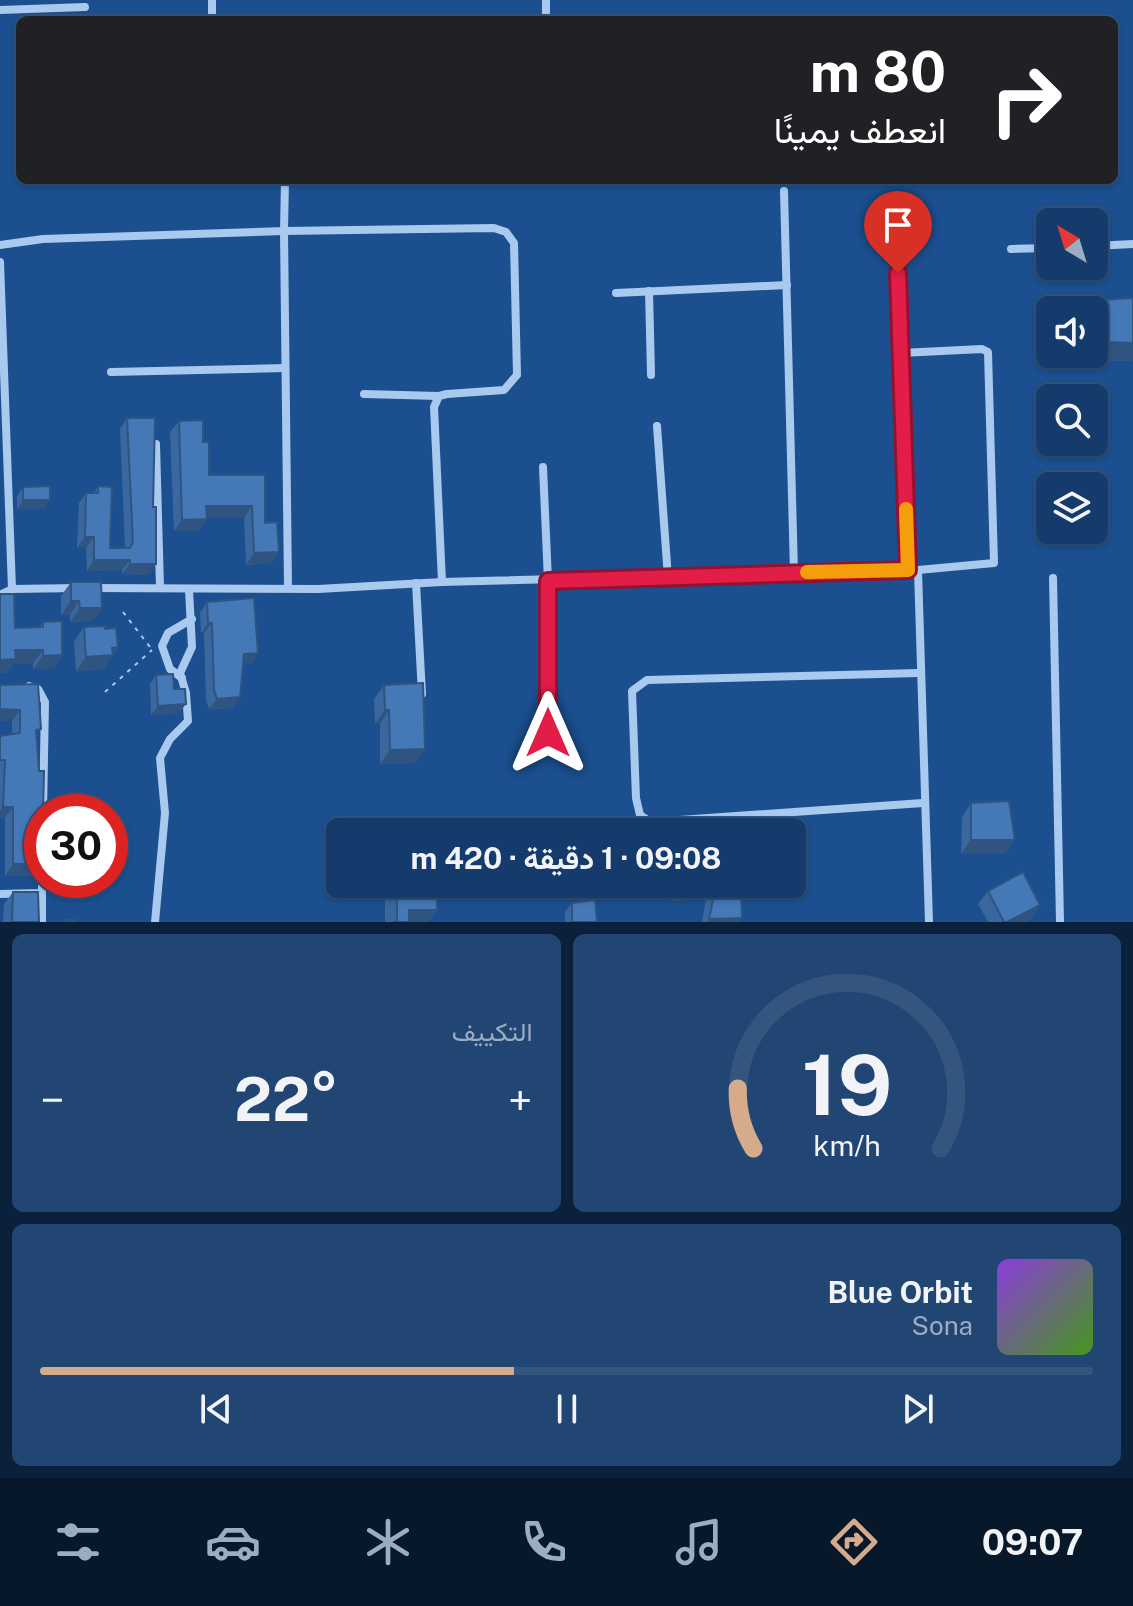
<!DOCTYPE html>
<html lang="ar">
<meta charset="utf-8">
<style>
:root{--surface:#143b6b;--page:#214673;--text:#f1f3f6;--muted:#9dadc1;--line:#33557e;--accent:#d6ab8b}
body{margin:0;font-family:"Public Sans",Vazirmatn,sans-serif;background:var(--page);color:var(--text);direction:rtl;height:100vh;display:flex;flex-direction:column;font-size:30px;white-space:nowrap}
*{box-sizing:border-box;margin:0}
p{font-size:26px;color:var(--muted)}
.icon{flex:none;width:44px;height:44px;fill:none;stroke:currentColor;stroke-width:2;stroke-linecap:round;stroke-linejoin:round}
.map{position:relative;height:922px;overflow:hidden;direction:ltr}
.sheet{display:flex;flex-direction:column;gap:12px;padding:12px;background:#0b203b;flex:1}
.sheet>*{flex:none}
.hud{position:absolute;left:16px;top:16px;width:1102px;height:168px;border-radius:12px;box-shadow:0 2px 6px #0004,0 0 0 2px var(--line);direction:rtl;background:#202124;color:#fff;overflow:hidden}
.needle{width:52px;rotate:322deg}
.fabs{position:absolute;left:1036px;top:208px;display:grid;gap:16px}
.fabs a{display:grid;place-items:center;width:72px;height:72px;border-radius:12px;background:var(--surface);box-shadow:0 2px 6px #0004,0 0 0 2px var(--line);font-size:40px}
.speed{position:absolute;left:24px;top:794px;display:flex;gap:16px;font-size:40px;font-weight:700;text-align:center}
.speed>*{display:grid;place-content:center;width:104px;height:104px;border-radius:50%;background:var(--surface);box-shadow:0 2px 6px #0004,0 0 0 2px var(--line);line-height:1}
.speed .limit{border:12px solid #d22;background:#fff;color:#111}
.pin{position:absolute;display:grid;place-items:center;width:68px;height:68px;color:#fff;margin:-82px -34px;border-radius:50% 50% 50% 0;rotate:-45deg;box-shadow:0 0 8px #0007}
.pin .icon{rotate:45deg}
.me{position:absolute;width:88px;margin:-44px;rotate:0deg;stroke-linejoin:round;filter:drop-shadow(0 0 6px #0008)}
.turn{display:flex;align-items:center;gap:28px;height:168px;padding:0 40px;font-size:36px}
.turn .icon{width:104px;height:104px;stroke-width:2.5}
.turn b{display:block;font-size:56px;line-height:68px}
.big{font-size:60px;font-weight:700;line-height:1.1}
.sheet .tile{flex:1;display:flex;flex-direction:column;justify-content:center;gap:12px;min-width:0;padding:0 28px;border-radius:12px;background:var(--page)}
.sheet .dial{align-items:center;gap:0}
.dial svg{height:208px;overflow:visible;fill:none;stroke:var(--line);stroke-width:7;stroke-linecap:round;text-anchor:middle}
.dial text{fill:var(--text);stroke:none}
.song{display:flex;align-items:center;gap:24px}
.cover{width:96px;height:96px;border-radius:12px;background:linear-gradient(135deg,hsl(270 70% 55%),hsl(100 70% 35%))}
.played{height:8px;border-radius:4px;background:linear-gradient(90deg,var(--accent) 45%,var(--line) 45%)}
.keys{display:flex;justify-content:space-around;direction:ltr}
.heat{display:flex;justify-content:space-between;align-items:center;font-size:44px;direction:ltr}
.sheet .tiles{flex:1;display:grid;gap:12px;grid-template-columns:1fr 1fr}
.tile:last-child{grid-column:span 2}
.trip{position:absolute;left:326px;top:818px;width:480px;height:80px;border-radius:12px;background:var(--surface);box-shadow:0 2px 6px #0004,0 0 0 2px var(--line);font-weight:700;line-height:80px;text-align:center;direction:rtl}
.tab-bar{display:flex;height:128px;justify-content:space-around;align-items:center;background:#08182b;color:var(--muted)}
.tab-bar .icon{width:56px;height:56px}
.tab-bar .current{color:var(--accent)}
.tab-bar b{font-size:36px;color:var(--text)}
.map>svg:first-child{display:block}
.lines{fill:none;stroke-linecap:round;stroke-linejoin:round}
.path{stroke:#a9c9ee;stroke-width:2;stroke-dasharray:4 6;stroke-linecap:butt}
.street{stroke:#a9c9ee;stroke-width:8}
.wall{fill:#3a679d}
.shaded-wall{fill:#305480}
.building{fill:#4478b7;stroke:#305480;stroke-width:2}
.route-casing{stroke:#92132f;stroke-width:20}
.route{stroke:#e11d48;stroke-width:14}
.slow{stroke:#f59e0b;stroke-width:14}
</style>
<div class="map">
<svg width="1133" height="922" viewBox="0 0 1133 922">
<rect width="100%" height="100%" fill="#1b4f8f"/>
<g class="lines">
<!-- path -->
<g class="path">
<polyline points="123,612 150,647"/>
<polyline points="105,692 152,650"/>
</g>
<!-- street -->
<g class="street">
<polyline points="212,0 212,20"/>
<polyline points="546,0 546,20"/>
<polyline points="0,10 85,7"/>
<polyline points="784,191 794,573"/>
<polyline points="896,219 908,570"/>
<polyline points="0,245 43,239 284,231 285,180"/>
<polyline points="1094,246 1133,244"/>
<polyline points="1011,249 1050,248"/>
<polyline points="0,262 12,589"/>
<polyline points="649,291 651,375"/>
<polyline points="616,293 787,285"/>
<polyline points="111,372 285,368"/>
<polyline points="364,394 439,396"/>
<polyline points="657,426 668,578"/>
<polyline points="156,444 160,587"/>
<polyline points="543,467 548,581 548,733"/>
<polyline points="918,570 929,922"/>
<polyline points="1053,578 1060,922"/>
<polyline points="416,583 422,694"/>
<polyline points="91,588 318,589 442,582 918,570 994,563 988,352 982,349 901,353"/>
<polyline points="288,588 284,231 494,228 506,232 514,243 517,375 504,390 447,394 439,396 434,407 442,582"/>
<polyline points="0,595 12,589 78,588"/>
<polyline points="919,673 647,680 632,691 636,798 640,815 651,822 923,803"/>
<polyline points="182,678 170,669 162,646 168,633 192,619"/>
<polyline points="29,686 38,689 45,702 43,812"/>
<polyline points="0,894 42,893 42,880"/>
<polyline points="42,922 42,893"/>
<polyline points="155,922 165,813 160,758 170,739 188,721 186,693 180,673 192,647 189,590"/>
</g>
</g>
<!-- wall -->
<g class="wall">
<polygon points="1133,298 1133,361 1091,360 1090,354 1094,354 1094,311 1101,300"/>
<polygon points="127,418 153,507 156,564 149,575 122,574 122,570 87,571 86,548 77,548 79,503 86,493 94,493 98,486 110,548 125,548 120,429"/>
<polygon points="179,421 203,442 209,475 265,475 265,523 279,552 271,563 246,565 244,518 206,518 198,531 174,531 170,432"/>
<polygon points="23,487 44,509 17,509 17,496"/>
<polygon points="71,582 102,608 92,621 70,622 70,615 61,615 61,596"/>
<polygon points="0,594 15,628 39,627 43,622 62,655 53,669 33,669 33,663 13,664 6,673 0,673"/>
<polygon points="207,602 258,653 251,664 243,664 233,708 209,709 206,701 204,633 201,633 200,613"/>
<polygon points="84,627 105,629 118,647 103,669 76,671 74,641"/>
<polygon points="156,675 174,689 179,713 151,715 150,684"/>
<polygon points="38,684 37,736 42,812 42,869 36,869 32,876 5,876 5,818 0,818 0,736 12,734 12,721 0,721"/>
<polygon points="384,685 415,763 380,764 380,724 375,724 374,699"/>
<polygon points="971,803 1005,854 961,854 962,817"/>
<polygon points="385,884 437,884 437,910 428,922 385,922"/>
<polygon points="674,884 690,884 690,891 684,901 668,901"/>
<polygon points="716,885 739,922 702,922 706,899"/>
<polygon points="988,891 1040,905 1030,919 1024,922 988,922 978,904"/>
<polygon points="13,892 39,922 3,922 4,904"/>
<polygon points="572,903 597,922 565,922 565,912"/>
</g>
<!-- shaded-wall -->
<g class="shaded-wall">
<polygon points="1103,342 1133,343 1133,361 1091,360"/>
<polygon points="23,500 50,500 44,509 17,509"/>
<polygon points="206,506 252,506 244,518 198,518"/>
<polygon points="207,519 198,531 174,531 182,520"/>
<polygon points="85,537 94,537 86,548 77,548"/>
<polygon points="279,552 271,563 246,565 254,553"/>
<polygon points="94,560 130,560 122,570 87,571"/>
<polygon points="130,564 156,564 149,575 122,574"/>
<polygon points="71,601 79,601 70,615 61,615"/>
<polygon points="80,608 102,608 92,621 70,622"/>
<polygon points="208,623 212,623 204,633 201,633"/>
<polygon points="118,647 103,669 76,671 86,657 112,648"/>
<polygon points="15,650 43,650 33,663 13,664 6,673 0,673 0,660"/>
<polygon points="258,653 251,664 236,664 244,654"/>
<polygon points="62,655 53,669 33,669 43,656"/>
<polygon points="240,697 233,708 209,709 217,699"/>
<polygon points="186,704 179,713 151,715 158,706"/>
<polygon points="0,709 20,710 12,721 0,721"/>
<polygon points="385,710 389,710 380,724 375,724"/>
<polygon points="425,749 415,763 380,764 390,750"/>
<polygon points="3,807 13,807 5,818 0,818 0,811"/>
<polygon points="971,840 1015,840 1005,854 961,854"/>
<polygon points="110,846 118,846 110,857"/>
<polygon points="40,857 42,857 42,869 36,869 32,876 5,876 13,864"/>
<polygon points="542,884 564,884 560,891 537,890"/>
<polygon points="674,891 690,891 684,901 668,901"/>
<polygon points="1040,905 1030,919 1024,922 1007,922"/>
<polygon points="409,910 437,910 428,922 400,922"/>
<polygon points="742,918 739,922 707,922 709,919"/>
</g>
<!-- building -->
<g class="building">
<polygon points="1133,298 1133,343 1103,342 1101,300"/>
<polygon points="127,418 155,418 153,507 156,507 156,564 130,564 130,560 94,560 94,537 85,537 86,493 98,493 98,486 112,487 110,548 130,548 133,542"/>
<polygon points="203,420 203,442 209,442 209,475 265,475 265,523 277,522 279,552 254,553 252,506 206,506 207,519 182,520 179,421"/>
<polygon points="50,486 50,500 23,500 23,487"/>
<polygon points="71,582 101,582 102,608 80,608 79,601 71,601"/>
<polygon points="0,594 14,594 15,628 43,627 43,622 62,621 62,655 43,656 43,650 15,650 16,659 0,660"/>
<polygon points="254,598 258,653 244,654 240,697 217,699 214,690 212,623 208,623 207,602"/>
<polygon points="105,626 105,629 116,628 118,647 112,648 113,655 86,657 84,627"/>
<polygon points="173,674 174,689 185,689 186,704 158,706 156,675"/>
<polygon points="423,683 425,749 390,750 389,710 385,710 384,685"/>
<polygon points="38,684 41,729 36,730 39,771 44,771 42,857 40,857 40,864 13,864 13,807 3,807 5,760 0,760 0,736 20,733 20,710 0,709 0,685"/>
<polygon points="1009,801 1015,840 971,840 971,803"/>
<rect x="110" y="826" width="8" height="20"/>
<rect x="397" y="828" width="40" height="4"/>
<polygon points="1023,872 1040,905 1007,922 1004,922 988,891"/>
<polygon points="397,884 437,884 437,910 409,910 409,922 392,922 397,922"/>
<polygon points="677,884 690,884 690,891 674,891"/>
<polygon points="716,885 741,890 742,918 709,919"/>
<polygon points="13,892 38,892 39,922 12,922"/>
<polygon points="595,900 597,922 572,922 572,903"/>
<rect x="65" y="920" width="11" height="2"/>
</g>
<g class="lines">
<defs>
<polyline id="route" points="548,733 548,581 908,570 898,273"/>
</defs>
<!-- route casing -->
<use href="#route" class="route-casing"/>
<!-- route -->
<use href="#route" class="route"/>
<!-- slow -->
<polyline class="slow" points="807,572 908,570 906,509"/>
</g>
</svg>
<div class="fabs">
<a><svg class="needle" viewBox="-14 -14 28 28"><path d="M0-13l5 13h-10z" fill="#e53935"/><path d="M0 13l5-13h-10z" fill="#9dadc1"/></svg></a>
<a><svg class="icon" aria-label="sound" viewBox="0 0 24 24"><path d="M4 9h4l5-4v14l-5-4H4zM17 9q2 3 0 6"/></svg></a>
<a><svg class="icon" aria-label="search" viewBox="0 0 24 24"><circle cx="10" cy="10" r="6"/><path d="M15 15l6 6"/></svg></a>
<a><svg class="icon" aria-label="layers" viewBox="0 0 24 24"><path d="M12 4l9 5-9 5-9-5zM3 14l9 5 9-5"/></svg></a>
</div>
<div class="speed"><div class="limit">30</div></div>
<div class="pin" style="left:898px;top:273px;background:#d93025"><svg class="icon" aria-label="arrive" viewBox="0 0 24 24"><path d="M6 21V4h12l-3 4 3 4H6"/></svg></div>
<svg class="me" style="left:548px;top:733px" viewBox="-20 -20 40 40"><path d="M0-17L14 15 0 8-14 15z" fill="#e11d48" stroke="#fff" stroke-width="4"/></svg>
<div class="trip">09:08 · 1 دقيقة · 420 m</div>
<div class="hud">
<div class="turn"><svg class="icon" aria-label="right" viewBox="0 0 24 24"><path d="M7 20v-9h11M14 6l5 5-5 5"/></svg><div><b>80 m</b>انعطف يمينًا</div></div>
</div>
</div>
<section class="sheet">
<div class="tiles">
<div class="tile dial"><svg viewBox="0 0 100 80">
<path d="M14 69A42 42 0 1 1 86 69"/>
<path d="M14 69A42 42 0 0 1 8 46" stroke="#d6ab8b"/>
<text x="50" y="56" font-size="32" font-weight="700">19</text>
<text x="50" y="72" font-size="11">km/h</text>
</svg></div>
<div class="tile"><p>التكييف</p>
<div class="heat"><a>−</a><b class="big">22°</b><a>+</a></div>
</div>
<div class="tile">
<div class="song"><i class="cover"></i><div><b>Blue Orbit</b><p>Sona</p></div></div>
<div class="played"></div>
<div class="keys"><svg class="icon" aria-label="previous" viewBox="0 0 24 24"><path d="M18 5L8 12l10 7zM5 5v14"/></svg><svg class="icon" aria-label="pause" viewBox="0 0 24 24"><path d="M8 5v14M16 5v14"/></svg><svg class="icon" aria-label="next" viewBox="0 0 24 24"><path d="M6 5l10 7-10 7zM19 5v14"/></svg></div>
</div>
</div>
</section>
<nav class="tab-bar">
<b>09:07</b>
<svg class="icon current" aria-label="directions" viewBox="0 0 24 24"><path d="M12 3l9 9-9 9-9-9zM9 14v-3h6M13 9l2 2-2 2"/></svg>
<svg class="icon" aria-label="music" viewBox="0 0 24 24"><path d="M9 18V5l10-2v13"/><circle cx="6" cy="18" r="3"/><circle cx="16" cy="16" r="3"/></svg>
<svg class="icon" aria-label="phone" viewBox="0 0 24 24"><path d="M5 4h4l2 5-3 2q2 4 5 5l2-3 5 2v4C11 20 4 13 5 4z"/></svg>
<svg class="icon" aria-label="climate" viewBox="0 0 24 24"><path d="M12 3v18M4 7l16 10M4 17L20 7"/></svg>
<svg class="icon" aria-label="car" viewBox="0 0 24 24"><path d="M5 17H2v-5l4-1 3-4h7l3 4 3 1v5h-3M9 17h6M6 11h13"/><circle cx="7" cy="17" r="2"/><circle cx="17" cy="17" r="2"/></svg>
<svg class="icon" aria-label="filters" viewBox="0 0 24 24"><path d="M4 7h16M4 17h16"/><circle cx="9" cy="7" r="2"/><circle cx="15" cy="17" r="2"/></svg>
</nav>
